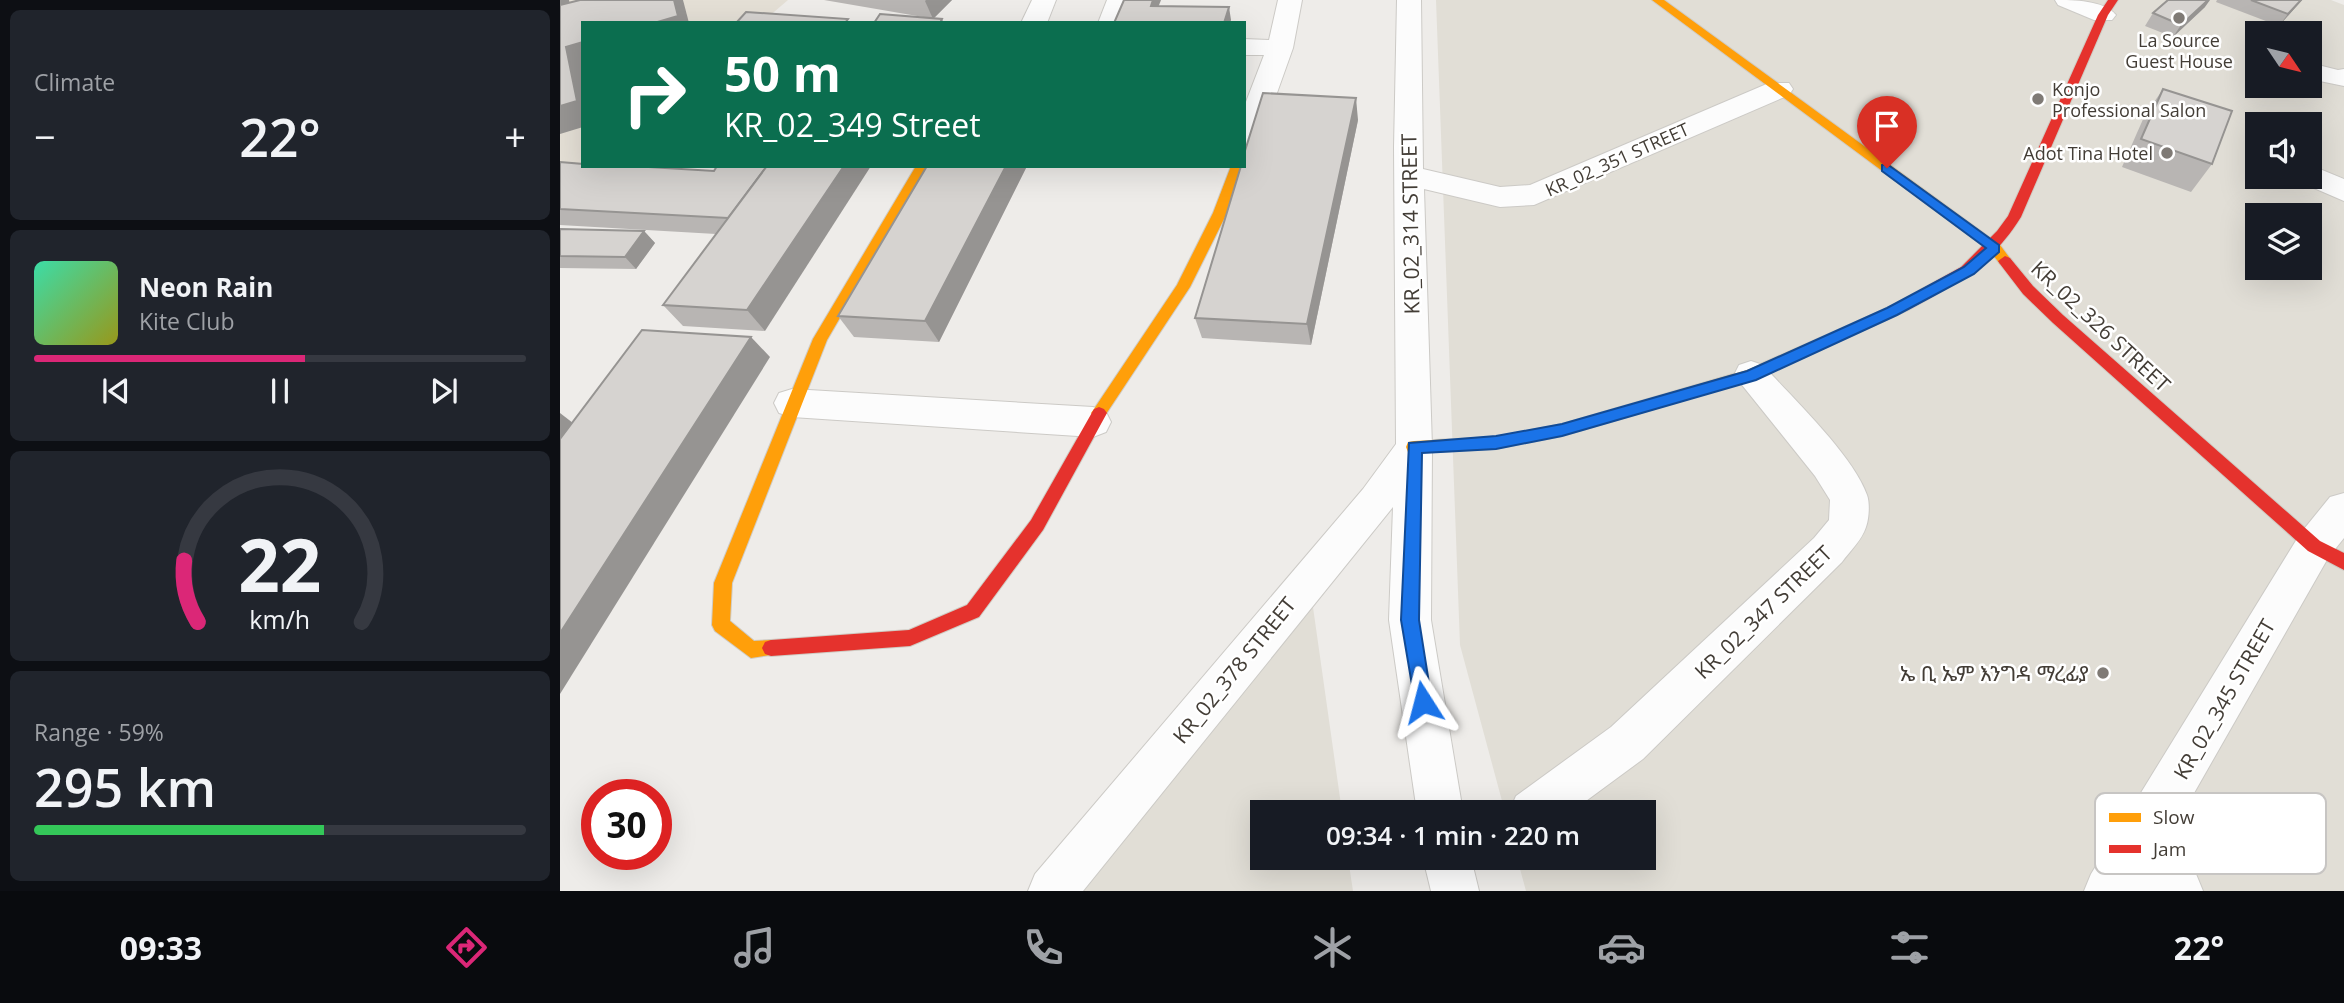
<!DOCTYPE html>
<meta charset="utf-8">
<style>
:root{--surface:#171b24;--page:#20242c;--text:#f1f3f6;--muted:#9ea1a6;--line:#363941;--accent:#db2777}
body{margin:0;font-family:"Open Sans","Noto Sans Ethiopic",sans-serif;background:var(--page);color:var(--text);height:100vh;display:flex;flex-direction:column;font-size:26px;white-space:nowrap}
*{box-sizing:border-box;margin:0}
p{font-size:23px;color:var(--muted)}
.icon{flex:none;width:38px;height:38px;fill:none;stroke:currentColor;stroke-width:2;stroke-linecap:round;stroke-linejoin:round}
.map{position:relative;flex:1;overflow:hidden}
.sheet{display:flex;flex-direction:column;gap:10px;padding:10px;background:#0d0f14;width:560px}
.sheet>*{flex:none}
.guide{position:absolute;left:21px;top:21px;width:665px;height:147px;border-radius:0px;box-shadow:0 7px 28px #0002;background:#0b6e4f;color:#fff;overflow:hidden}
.needle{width:46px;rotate:125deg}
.fabs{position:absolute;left:1685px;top:21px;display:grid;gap:14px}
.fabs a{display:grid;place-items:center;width:77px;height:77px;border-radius:0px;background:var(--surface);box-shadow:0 7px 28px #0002;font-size:35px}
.speed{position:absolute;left:21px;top:779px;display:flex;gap:14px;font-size:35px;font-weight:700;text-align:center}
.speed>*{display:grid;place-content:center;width:91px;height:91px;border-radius:50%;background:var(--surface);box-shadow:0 7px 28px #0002;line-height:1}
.speed .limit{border:10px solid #d22;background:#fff;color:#111}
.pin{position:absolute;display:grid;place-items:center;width:60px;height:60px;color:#fff;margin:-72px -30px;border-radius:50% 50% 50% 0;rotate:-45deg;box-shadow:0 0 7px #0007}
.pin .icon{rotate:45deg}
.me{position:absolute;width:77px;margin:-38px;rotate:351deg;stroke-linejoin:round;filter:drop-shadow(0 0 5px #0008)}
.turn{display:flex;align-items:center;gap:24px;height:147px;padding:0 28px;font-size:32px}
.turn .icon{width:91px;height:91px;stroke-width:2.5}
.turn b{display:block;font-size:49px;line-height:60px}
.big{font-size:52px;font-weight:600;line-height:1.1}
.sheet .card{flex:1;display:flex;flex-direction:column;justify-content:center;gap:10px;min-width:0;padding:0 24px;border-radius:10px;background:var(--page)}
.sheet .dial{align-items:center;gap:0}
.dial svg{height:182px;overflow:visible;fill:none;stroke:var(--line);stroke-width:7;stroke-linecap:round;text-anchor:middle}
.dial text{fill:var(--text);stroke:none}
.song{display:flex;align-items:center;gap:21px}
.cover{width:84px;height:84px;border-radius:10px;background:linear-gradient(135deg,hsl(160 70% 55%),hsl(60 70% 35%))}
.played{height:7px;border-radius:4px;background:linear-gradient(90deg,var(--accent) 55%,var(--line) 55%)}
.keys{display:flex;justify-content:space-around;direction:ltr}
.heat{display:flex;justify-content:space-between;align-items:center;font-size:38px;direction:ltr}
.charge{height:10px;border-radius:5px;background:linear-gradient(90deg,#34c759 59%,var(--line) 0)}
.trip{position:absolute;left:690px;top:800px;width:406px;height:70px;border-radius:0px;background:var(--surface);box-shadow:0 7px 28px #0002;font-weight:600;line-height:70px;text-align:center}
.tabs{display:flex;height:112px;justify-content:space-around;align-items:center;background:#090b0e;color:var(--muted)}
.tabs .icon{width:49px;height:49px}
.tabs .active{color:var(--accent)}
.tabs b{font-size:32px;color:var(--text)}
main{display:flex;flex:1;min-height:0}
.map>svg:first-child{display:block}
.residential{fill:#e1ded6;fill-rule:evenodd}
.education{fill:#e4dfd5}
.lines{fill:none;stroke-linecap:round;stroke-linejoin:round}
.street-casing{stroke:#cccac6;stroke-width:2}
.slow-casing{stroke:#cfcbc3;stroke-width:2}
.jam-casing{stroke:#cfcbc3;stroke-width:2}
.street{fill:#fcfcfc;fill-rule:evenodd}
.slow{fill:#ff9f0a;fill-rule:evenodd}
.jam{fill:#e5322d;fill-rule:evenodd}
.wall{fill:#b8b5b3}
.shaded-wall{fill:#969492}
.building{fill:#d6d3d0;stroke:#969492;stroke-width:2}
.route{fill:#1a73e8;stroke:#114b97;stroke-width:2}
.poi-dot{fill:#7f7a75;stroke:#fff;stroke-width:2.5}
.labels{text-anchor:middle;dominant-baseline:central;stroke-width:5;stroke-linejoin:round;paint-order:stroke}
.far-poi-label{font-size:18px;fill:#433d36;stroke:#fff}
.far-street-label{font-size:18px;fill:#433d36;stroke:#fff}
.street-label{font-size:21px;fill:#433d36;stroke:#fff}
.poi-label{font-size:21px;fill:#433d36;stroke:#fff;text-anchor:end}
.key{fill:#fff;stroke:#c7c5c3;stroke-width:2}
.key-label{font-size:19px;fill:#433d36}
</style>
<main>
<section class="sheet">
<div class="card"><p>Climate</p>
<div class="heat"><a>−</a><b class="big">22°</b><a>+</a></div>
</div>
<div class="card">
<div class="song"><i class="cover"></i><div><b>Neon Rain</b><p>Kite Club</p></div></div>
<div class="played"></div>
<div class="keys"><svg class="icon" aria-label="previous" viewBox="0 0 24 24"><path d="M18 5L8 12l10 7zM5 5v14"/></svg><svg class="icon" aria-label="pause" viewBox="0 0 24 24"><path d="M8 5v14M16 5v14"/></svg><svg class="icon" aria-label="next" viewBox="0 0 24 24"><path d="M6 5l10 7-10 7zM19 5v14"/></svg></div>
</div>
<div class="card dial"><svg viewBox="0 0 100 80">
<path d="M14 69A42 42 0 1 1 86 69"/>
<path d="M14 69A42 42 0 0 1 8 42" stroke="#db2777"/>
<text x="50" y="56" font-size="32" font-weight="700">22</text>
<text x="50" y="72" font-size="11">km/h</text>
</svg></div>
<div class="card"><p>Range · 59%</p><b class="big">295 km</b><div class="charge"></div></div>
</section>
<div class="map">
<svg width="1784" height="891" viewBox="0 0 1784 891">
<rect width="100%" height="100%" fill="#eeece9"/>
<!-- residential -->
<g class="residential">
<path d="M876 0H1771L1784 5V891H966L957 858H1083V812H945L900 645ZM1698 33H1750V86H1698ZM1698 124H1750V177H1698ZM1698 215H1750V268H1698Z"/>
<polygon points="750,586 782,812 702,812 702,858 788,858 793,891 487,891"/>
</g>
<!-- education -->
<polygon class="education" points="0,0 228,0 201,23 23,23 23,166 0,196"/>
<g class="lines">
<defs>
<g id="street">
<polygon points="472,0 496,0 487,23 461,23"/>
<polygon points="547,0 571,0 564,23 538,23"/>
<polygon points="718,0 742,0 733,48 698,146 694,153 684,155 684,107 704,55 684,55 684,39 709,40"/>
<polygon points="837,0 861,0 863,169 940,187 970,185 1209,83 1229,83 1233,89 1229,95 974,205 940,207 864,189 872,447 871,620 903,812 857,812 829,620 833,507 523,891 468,891 475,874 803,489 836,444 834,147"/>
<path d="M1495 0C1514 0 1543 0 1556 15L1552 20H1534L1498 5Z"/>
<polygon points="1750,63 1778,70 1784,69 1784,86 1750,79"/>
<polygon points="1750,165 1784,179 1784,201 1740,182 1736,177 1750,177"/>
<path d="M1191 361 1203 365C1233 399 1292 454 1307 495 1310 503 1309 519 1306 527 1302 540 1290 551 1282 562L1083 759 1011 812H949L956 796 1051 727 1254 538 1269 520 1270 500 1255 476 1174 375 1179 365Z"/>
<polygon points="232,389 533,407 546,412 551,422 546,432 533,437 232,417 219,413 214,403 219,393"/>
<polygon points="1784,493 1784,538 1768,558 1601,851 1636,874 1643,891 1524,891 1531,874 1740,534 1770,497"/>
<polygon points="863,858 911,858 919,891 871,891"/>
</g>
<g id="slow">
<polygon points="1092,0 1104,0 1440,245 1452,261 1450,264 1440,264 1430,251"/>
<polygon points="356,166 368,166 267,340 172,583 170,621 194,641 211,640 217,642 220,648 217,654 191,658 155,631 152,625 154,583 253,339"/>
<polygon points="671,166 683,166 667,213 630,287 544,417 534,417 531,413 534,409 617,285 653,213"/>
<polygon points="1343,301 1348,302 1350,306 1348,310 1196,379 1002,436 935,449 854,453 848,452 846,447 848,442 854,441 935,437 1002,424 1187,370"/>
</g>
<g id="jam">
<path d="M1548 0H1558L1548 15 1461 217C1431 265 1397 284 1348 310H1338L1336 306 1338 302 1401 267 1437 231 1448 216 1538 15Z"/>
<polygon points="1445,256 1450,258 1473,286 1503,315 1760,541 1784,553 1784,570 1748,551 1493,323 1463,294 1440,264 1438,261"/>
<polygon points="539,407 544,409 547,413 483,530 419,617 350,646 211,656 205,654 202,648 205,642 211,640 349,630 407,605 471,520 534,409"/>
</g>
</defs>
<!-- street casing -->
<use href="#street" class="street-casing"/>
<!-- slow casing -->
<use href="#slow" class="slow-casing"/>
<!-- jam casing -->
<use href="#jam" class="jam-casing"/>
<!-- street -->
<use href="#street" class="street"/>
<!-- slow -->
<use href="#slow" class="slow"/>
<!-- jam -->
<use href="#jam" class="jam"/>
</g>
<!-- wall -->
<g class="wall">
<polygon points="264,0 392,0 374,18 382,19 384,23 314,23 369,18"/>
<polygon points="1657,0 1742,0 1719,26 1656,2"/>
<polygon points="1645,7 1613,37 1585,26 1593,13"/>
<polygon points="1603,89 1652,164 1631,192 1562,167 1584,117"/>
<polygon points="798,120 751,345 642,338 635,318"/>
<polygon points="0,162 154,171 205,331 123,326 103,305 156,234 0,225"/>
<polygon points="367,166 467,166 379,342 294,337 278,316"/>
<polygon points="0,229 84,231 95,243 76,269 0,268"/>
</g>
<!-- shaded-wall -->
<g class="shaded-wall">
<polygon points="0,0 9,0 15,28 0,9"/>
<polygon points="114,0 123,0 129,23 94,23"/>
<polygon points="366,0 392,0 373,19 365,1"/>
<polygon points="593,0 601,0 594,18 591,6"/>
<polygon points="1648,0 1650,0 1645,7 1613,37 1621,25"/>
<polygon points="1741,0 1742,0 1719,26 1728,14"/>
<polygon points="669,7 671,20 670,23 664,23"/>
<polygon points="23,42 23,127 0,134 0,106 6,47"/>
<polygon points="796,98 798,120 751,345 747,324"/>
<polygon points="284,166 311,166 205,331 187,310"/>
<polygon points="446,166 467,166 379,342 365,321"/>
<polygon points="84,231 95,243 76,269 65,257"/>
<polygon points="191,337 210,357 0,694 0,633"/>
<polygon points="0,413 22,430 0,458"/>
</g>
<!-- building -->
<g class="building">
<polygon points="20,0 114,0 118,16 94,23 23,23 23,42 6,47 17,101 0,106 0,5"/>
<polygon points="564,0 593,0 591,6 669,7 664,23 554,23"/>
<polygon points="1608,0 1648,0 1621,25 1593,13"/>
<polygon points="1691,0 1741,0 1728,14"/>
<polygon points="186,12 288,19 285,23 176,23"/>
<polygon points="320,14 382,19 380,23 314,23"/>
<polygon points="1603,89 1672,111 1652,164 1581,139"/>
<polygon points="703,93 796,98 747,324 635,318 681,166 684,166 684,154"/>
<polygon points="0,162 23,164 23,166 72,166 154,171 157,166 207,166 168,218 0,209"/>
<polygon points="207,166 284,166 187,310 103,305"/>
<polygon points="367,166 446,166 365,321 278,316"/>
<polygon points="0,229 84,231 65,257 0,256"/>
<polygon points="82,330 191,337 0,633 0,439"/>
</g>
<!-- route -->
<polygon class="route" points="1327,164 1439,245 1439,252 1414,274 1337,315 1196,380 1002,436 936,449 862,453 859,620 872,702 869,709 863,711 856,709 841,620 849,443 936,436 1002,424 1187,371 1327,308 1404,267 1426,248 1322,171 1322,165"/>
<!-- markers -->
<g class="poi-dot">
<circle cx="1619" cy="18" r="7"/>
<circle cx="1478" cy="99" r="7"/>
<circle cx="1607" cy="153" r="7"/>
<circle cx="1543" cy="673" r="7"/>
</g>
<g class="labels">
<!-- far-poi labels -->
<g class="far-poi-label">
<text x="1619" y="40">La Source<tspan x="1619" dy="21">Guest House</tspan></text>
<text x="1492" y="89" text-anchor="start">Konjo<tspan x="1492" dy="21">Professional Salon</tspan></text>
<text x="1593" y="153" text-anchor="end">Adot Tina Hotel</text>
</g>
<!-- far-street labels -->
<g class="far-street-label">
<text transform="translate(1057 159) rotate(-24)">KR_02_351 STREET</text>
</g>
<!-- street labels -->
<g class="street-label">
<text transform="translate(850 224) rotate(-91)">KR_02_314 STREET</text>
<text transform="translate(1541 326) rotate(43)">KR_02_326 STREET</text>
<text transform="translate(1203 612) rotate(-44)">KR_02_347 STREET</text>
<text transform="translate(674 670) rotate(-51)">KR_02_378 STREET</text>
<text transform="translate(1664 699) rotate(-60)">KR_02_345 STREET</text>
</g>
<!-- poi labels -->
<g class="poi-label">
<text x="1529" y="673">ኤ ቢ ኤም እንግዳ ማረፊያ</text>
</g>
</g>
<!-- legend -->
<rect x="1535" y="793" width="231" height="81" rx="10" class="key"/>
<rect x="1549" y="813" width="32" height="9" fill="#ff9f0a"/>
<rect x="1549" y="845" width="32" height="8" fill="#e5322d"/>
<g class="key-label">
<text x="1593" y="824">Slow</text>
<text x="1593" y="856">Jam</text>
</g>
</svg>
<div class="fabs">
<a><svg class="needle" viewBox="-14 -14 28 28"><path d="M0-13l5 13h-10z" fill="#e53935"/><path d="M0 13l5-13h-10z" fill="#9ea1a6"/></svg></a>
<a><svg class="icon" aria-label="sound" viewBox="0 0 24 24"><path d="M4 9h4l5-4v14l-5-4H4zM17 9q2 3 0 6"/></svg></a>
<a><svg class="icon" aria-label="layers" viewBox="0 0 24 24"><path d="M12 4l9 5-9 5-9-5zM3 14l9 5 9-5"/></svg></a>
</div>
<div class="speed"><div class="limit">30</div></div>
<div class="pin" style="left:1327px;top:168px;background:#d93025"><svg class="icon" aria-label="arrive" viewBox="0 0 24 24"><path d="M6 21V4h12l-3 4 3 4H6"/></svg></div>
<svg class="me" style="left:863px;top:702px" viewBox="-20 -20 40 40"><path d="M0-17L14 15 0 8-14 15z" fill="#1a73e8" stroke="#fff" stroke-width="4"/></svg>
<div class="trip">09:34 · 1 min · 220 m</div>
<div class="guide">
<div class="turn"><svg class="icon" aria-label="right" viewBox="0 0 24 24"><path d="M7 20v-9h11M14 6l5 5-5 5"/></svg><div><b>50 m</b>KR_02_349 Street</div></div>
</div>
</div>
</main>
<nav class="tabs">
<b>09:33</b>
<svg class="icon active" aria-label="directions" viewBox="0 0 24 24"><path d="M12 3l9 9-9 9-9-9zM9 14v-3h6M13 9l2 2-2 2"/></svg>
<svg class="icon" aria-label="music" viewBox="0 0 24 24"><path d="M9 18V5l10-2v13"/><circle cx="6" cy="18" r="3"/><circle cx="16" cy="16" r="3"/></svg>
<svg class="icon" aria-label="phone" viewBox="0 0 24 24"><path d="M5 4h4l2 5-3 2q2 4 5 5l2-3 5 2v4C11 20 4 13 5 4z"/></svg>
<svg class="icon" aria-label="climate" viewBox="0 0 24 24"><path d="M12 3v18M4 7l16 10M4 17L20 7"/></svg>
<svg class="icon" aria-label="car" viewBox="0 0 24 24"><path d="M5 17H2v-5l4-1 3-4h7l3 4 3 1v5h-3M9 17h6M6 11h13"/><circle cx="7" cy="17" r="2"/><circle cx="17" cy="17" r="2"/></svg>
<svg class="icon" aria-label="filters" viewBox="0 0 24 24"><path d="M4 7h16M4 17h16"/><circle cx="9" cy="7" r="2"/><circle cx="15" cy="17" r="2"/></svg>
<b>22°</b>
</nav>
